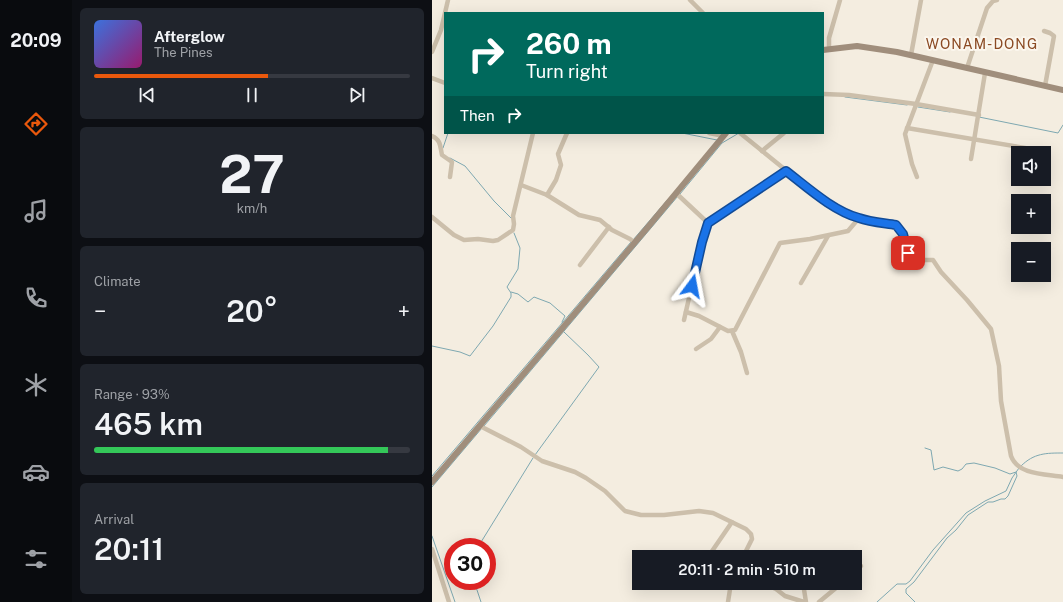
<!DOCTYPE html>
<meta charset="utf-8">
<style>
:root{--surface:#171b24;--page:#20242c;--text:#f1f3f6;--muted:#9ea1a6;--line:#363941;--accent:#ea580c}
body{margin:0;font-family:"Public Sans",sans-serif;background:var(--page);color:var(--text);height:100vh;display:flex;flex-direction:column;font-size:15px;white-space:nowrap}
*{box-sizing:border-box;margin:0}
p{font-size:13px;color:var(--muted)}
.icon{flex:none;width:22px;height:22px;fill:none;stroke:currentColor;stroke-width:2;stroke-linecap:round;stroke-linejoin:round}
.map{position:relative;flex:1;overflow:hidden}
.details{display:flex;flex-direction:column;gap:8px;padding:8px;background:#0d0f14;width:360px}
.details>*{flex:none}
.guide{position:absolute;left:12px;top:12px;width:380px;height:122px;border-radius:0px;box-shadow:0 4px 16px #0002;background:#00695c;color:#fff;overflow:hidden}
.fabs{position:absolute;left:579px;top:146px;display:grid;gap:8px}
.fabs a{display:grid;place-items:center;width:40px;height:40px;border-radius:0px;background:var(--surface);box-shadow:0 4px 16px #0002;font-size:20px}
.speed{position:absolute;left:12px;top:538px;display:flex;gap:8px;font-size:20px;font-weight:700;text-align:center}
.speed>*{display:grid;place-content:center;width:52px;height:52px;border-radius:50%;background:var(--surface);box-shadow:0 4px 16px #0002;line-height:1}
.speed .limit{border:6px solid #d22;background:#fff;color:#111}
.pin{position:absolute;display:grid;place-items:center;width:34px;height:34px;color:#fff;margin:-17px;border-radius:8px;box-shadow:0 2px 6px #0006}
.me{position:absolute;width:44px;margin:-22px;rotate:13deg;stroke-linejoin:round;filter:drop-shadow(0 0 3px #0008)}
.turn{display:flex;align-items:center;gap:14px;height:84px;padding:0 16px;font-size:18px}
.turn .icon{width:52px;height:52px;stroke-width:2.5}
.turn b{display:block;font-size:28px;line-height:34px}
.then{display:flex;align-items:center;height:38px;padding:0 16px;background:#0003;gap:8px;font-size:15px}
.big{font-size:30px;font-weight:600;line-height:1.1}
.details .tile{flex:1;display:flex;flex-direction:column;justify-content:center;gap:6px;min-width:0;padding:0 14px;border-radius:6px;background:var(--page)}
.details .dial{align-items:center;gap:0}
.dial b{font-size:52px;line-height:1}
.song{display:flex;align-items:center;gap:12px}
.cover{width:48px;height:48px;border-radius:6px;background:linear-gradient(135deg,hsl(220 70% 55%),hsl(320 70% 35%))}
.played{height:4px;border-radius:2px;background:linear-gradient(90deg,var(--accent) 55%,var(--line) 55%)}
.keys{display:flex;justify-content:space-around;direction:ltr}
.heat{display:flex;justify-content:space-between;align-items:center;font-size:22px;direction:ltr}
.charge{height:6px;border-radius:3px;background:linear-gradient(90deg,#34c759 93%,var(--line) 0)}
.trip{position:absolute;left:200px;top:550px;width:230px;height:40px;border-radius:0px;background:var(--surface);box-shadow:0 4px 16px #0002;font-weight:600;line-height:40px;text-align:center}
main{display:flex;flex:1;min-height:0}
.tabs{display:flex;flex-direction:column;width:72px;justify-content:space-around;align-items:center;background:#090b0e;color:var(--muted)}
.tabs .icon{width:28px;height:28px}
.tabs .current{color:var(--accent)}
.tabs b{font-size:18px;color:var(--text)}
.map>svg:first-child{display:block}
.lines{fill:none;stroke-linecap:round;stroke-linejoin:round}
.stream{stroke:#7ea8b1;stroke-width:1}
.street{stroke:#ccbfab;stroke-width:4.5}
.secondary{stroke:#a08e7c;stroke-width:6}
.route-casing{stroke:#114b97;stroke-width:10}
.route{stroke:#1a73e8;stroke-width:7}
.labels{text-anchor:middle;dominant-baseline:central;stroke-width:4;stroke-linejoin:round;paint-order:stroke}
.quarter-label{font-size:14px;letter-spacing:1px;fill:#8a4922;stroke:#fbf6ed}
</style>
<main>
<nav class="tabs">
<b>20:09</b>
<svg class="icon current" aria-label="directions" viewBox="0 0 24 24"><path d="M12 3l9 9-9 9-9-9zM9 14v-3h6M13 9l2 2-2 2"/></svg>
<svg class="icon" aria-label="music" viewBox="0 0 24 24"><path d="M9 18V5l10-2v13"/><circle cx="6" cy="18" r="3"/><circle cx="16" cy="16" r="3"/></svg>
<svg class="icon" aria-label="phone" viewBox="0 0 24 24"><path d="M5 4h4l2 5-3 2q2 4 5 5l2-3 5 2v4C11 20 4 13 5 4z"/></svg>
<svg class="icon" aria-label="climate" viewBox="0 0 24 24"><path d="M12 3v18M4 7l16 10M4 17L20 7"/></svg>
<svg class="icon" aria-label="car" viewBox="0 0 24 24"><path d="M5 17H2v-5l4-1 3-4h7l3 4 3 1v5h-3M9 17h6M6 11h13"/><circle cx="7" cy="17" r="2"/><circle cx="17" cy="17" r="2"/></svg>
<svg class="icon" aria-label="filters" viewBox="0 0 24 24"><path d="M4 7h16M4 17h16"/><circle cx="9" cy="7" r="2"/><circle cx="15" cy="17" r="2"/></svg>
</nav>
<section class="details">
<div class="tile">
<div class="song"><i class="cover"></i><div><b>Afterglow</b><p>The Pines</p></div></div>
<div class="played"></div>
<div class="keys"><svg class="icon" aria-label="previous" viewBox="0 0 24 24"><path d="M18 5L8 12l10 7zM5 5v14"/></svg><svg class="icon" aria-label="pause" viewBox="0 0 24 24"><path d="M8 5v14M16 5v14"/></svg><svg class="icon" aria-label="next" viewBox="0 0 24 24"><path d="M6 5l10 7-10 7zM19 5v14"/></svg></div>
</div>
<div class="tile dial"><b>27</b><p>km/h</p></div>
<div class="tile"><p>Climate</p>
<div class="heat"><a>−</a><b class="big">20°</b><a>+</a></div>
</div>
<div class="tile"><p>Range · 93%</p><b class="big">465 km</b><div class="charge"></div></div>
<div class="tile"><p>Arrival</p><b class="big">20:11</b></div>
</section>
<div class="map">
<svg width="631" height="602" viewBox="0 0 631 602">
<rect width="100%" height="100%" fill="#f4ede0"/>
<g class="lines">
<!-- stream -->
<g class="stream">
<polyline points="413,97 475,105"/>
<polyline points="486,107 518,112"/>
<polyline points="547,117 626,133 631,125"/>
<polyline points="250,133 285,140"/>
<polyline points="11,148 16,133"/>
<polyline points="18,158 33,166 62,201 79,218"/>
<polyline points="248,194 290,143 307,133"/>
<polyline points="201,240 237,198"/>
<polyline points="79,292 86,294 96,302 102,297 118,303 133,316 130,322"/>
<polyline points="0,346 28,352 38,356 61,326 79,297 79,293 75,287 86,269 88,248 82,233"/>
<polyline points="52,426 246,196"/>
<polyline points="103,455 167,367 156,355 132,332"/>
<path d="M589 466C602 453 614 453 631 453"/>
<polyline points="0,476 199,242"/>
<polyline points="0,487 50,428"/>
<polyline points="0,536 23,602"/>
<polyline points="46,547 101,458"/>
<polyline points="42,581 49,602"/>
<polyline points="445,602 465,584 474,584 478,581 501,550 534,513 553,501 574,491 580,478 587,468"/>
<polyline points="483,602 474,593 474,589 482,582 515,538 524,530 536,515 556,502 561,502 569,499 573,499 576,496 585,476 584,472 578,474 563,468 542,463 534,464 530,469 526,471 511,467 502,470 499,450 493,448"/>
</g>
<!-- street -->
<g class="street">
<polyline points="258,0 271,13"/>
<polyline points="612,31 618,33 622,36 613,86"/>
<polyline points="397,49 397,38 408,0"/>
<polyline points="0,52 9,30 16,0"/>
<polyline points="479,55 489,0"/>
<polyline points="535,68 555,8 561,1 565,0"/>
<polyline points="0,78 13,83"/>
<polyline points="391,94 417,95 484,104 547,115"/>
<polyline points="475,128 605,150"/>
<polyline points="277,133 292,136"/>
<path d="M308 133 361 176 409 211 427 218 464 225C473 234 473 248 481 260H501L509 272 535 300 559 329 567 366 569 401 579 456C586 475 613 474 631 477"/>
<path d="M0 136C9 140 8 146 10 155L20 162 18 177"/>
<polyline points="330,151 352,133"/>
<polyline points="539,159 553,73"/>
<polyline points="485,177 480,164 473,134 501,60"/>
<polyline points="89,185 115,195 147,215 168,220 180,230 198,239 203,243"/>
<polyline points="245,194 276,223"/>
<polyline points="115,195 124,180 129,165 126,154 135,133"/>
<polyline points="0,217 22,235 32,240 46,239 61,241 66,240 81,230 82,224 81,216 101,133"/>
<polyline points="148,265 177,227"/>
<polyline points="369,283 396,236"/>
<polyline points="254,312 267,316 296,331 303,330 348,243 378,239 416,231 427,218"/>
<polyline points="252,320 270,241 276,223 354,171"/>
<polyline points="300,331 309,352 315,373"/>
<polyline points="264,349 279,339 288,327"/>
<polyline points="48,426 89,447 110,461 143,472 154,478 173,491 193,511 209,515 232,515 267,511 281,513 314,529 319,534 320,539 311,557"/>
<polyline points="0,549 17,602"/>
<polyline points="276,557 300,522"/>
<polyline points="423,571 429,566"/>
<polyline points="330,583 344,589 353,596 372,602"/>
<polyline points="371,583 374,602"/>
<polyline points="296,602 299,583"/>
<polyline points="387,602 410,583"/>
</g>
<!-- secondary -->
<g class="secondary">
<polyline points="391,50 425,46 465,52 631,90"/>
<polyline points="0,482 216,227 294,133"/>
</g>
</g>
<g class="lines">
<defs>
<path id="route" d="M260 286 270 242 276 223 354 171C375 187 401 211 427 218 438 222 452 223 464 225L471 234 476 253"/>
</defs>
<!-- route casing -->
<use href="#route" class="route-casing"/>
<!-- route -->
<use href="#route" class="route"/>
</g>
<g class="labels">
<!-- quarter labels -->
<g class="quarter-label">
<text x="550" y="44">WONAM-DONG</text>
</g>
</g>
</svg>
<div class="fabs">
<a><svg class="icon" aria-label="sound" viewBox="0 0 24 24"><path d="M4 9h4l5-4v14l-5-4H4zM17 9q2 3 0 6"/></svg></a>
<a>+</a>
<a>−</a>
</div>
<div class="speed"><div class="limit">30</div></div>
<div class="pin" style="left:476px;top:253px;background:#d93025"><svg class="icon" aria-label="arrive" viewBox="0 0 24 24"><path d="M6 21V4h12l-3 4 3 4H6"/></svg></div>
<svg class="me" style="left:260px;top:286px" viewBox="-20 -20 40 40"><path d="M0-17L14 15 0 8-14 15z" fill="#1a73e8" stroke="#fff" stroke-width="4"/></svg>
<div class="trip">20:11 · 2 min · 510 m</div>
<div class="guide">
<div class="turn"><svg class="icon" aria-label="right" viewBox="0 0 24 24"><path d="M7 20v-9h11M14 6l5 5-5 5"/></svg><div><b>260 m</b>Turn right</div></div>
<div class="then">Then<svg class="icon" aria-label="right" viewBox="0 0 24 24"><path d="M7 20v-9h11M14 6l5 5-5 5"/></svg></div>
</div>
</div>
</main>
